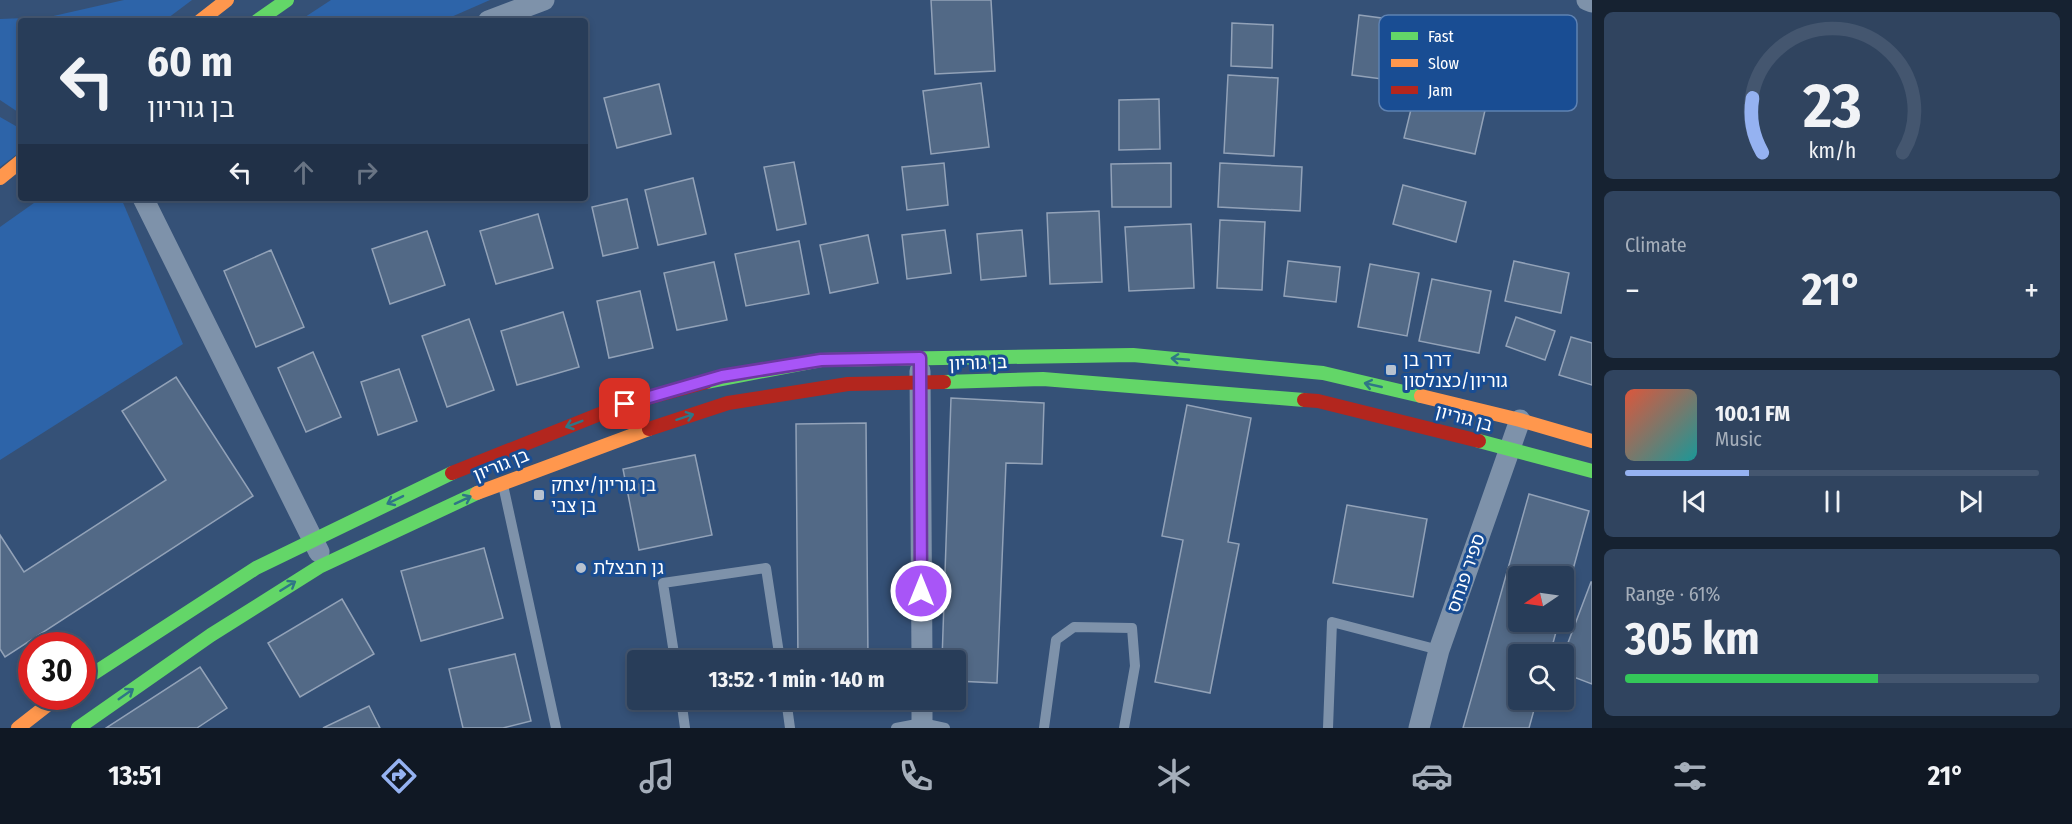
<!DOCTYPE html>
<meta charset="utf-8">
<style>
:root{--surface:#283d59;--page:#30445f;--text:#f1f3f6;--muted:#a5aeba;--line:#44566f;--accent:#95b2f1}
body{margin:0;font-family:"Fira Sans Condensed","Noto Sans Hebrew",sans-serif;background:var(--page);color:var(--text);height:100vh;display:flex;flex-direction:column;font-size:22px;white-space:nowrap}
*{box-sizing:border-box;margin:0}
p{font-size:20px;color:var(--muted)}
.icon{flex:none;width:33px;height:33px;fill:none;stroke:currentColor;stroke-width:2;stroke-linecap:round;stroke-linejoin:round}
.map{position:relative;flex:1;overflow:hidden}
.panel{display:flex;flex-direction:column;gap:12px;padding:12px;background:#162231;width:480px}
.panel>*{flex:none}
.guide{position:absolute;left:18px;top:18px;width:570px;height:183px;border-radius:6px;box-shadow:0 3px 9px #0003,0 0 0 2px var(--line);background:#283d59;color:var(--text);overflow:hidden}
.needle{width:39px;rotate:257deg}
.fabs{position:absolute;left:1508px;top:566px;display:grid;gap:12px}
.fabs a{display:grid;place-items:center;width:66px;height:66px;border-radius:6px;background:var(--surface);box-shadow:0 3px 9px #0003,0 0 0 2px var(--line);font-size:30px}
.speed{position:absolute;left:18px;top:632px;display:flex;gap:12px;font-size:30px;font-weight:700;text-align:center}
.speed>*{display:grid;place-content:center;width:78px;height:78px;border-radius:50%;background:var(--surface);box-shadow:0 3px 9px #0003,0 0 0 2px var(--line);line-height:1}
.speed .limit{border:9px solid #d22;background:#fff;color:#111}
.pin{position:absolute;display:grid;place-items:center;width:51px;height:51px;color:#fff;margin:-26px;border-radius:12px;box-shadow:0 3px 9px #0006}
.me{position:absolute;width:66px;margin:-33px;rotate:0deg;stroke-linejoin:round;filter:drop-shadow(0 0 4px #0008)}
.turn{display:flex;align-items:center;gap:21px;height:126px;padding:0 30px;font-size:27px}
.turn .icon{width:78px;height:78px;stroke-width:2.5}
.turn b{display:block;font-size:42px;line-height:51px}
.lanes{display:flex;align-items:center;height:57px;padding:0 30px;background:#0003;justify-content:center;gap:30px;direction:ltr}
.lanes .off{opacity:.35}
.big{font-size:45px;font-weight:700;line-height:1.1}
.panel .tile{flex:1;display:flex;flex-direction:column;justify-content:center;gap:9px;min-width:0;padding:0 21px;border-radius:9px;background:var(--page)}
.panel .dial{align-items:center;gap:0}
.dial svg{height:156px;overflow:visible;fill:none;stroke:var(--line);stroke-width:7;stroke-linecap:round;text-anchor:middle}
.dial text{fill:var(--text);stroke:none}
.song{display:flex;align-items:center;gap:18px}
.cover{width:72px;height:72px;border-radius:9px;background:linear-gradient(135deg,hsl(10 70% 55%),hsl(180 70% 35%))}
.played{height:6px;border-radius:3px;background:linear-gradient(90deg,var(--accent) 30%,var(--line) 30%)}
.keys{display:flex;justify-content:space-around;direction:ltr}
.heat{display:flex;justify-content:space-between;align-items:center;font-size:33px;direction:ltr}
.charge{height:9px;border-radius:4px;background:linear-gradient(90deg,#34c759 61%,var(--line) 0)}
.trip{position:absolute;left:627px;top:650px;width:339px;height:60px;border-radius:6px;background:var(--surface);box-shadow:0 3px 9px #0003,0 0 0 2px var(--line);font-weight:700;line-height:60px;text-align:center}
.dock{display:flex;height:96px;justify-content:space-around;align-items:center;background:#101824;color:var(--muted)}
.dock .icon{width:42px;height:42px}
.dock .on{color:var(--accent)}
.dock b{font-size:27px;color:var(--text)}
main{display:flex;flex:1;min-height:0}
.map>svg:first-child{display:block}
.green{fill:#2d64a9}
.building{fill:#526986;stroke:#92a2b8;stroke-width:1.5}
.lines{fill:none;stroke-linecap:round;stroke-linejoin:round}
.lane{stroke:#7e92aa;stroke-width:10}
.street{stroke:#7e92aa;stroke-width:21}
.fast{stroke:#63d668;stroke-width:14}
.slow{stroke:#ff974d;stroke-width:14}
.jam{stroke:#b3261e;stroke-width:14}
.oneway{stroke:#2f7686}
.route-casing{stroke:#6d37a1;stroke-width:15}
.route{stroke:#a855f7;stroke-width:10}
.poi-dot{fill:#b8c2cf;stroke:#194d93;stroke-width:2}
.labels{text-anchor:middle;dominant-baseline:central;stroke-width:6;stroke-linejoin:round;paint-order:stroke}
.poi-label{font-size:18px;fill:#fff;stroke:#194d93;text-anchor:start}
.street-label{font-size:18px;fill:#fff;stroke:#194d93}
.key{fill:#194d93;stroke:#5e82b3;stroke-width:1.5}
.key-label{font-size:16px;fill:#fff}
</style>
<main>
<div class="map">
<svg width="1592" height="728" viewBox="0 0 1592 728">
<rect width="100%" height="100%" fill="#355177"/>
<!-- green -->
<g class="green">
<polygon points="124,0 192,0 164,21 21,21 21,114 0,100 0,19 49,17"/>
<polygon points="331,0 490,0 442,21 299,21"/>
<polygon points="0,117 21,129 21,151 0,167"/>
<polygon points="41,198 121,198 183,344 0,460 0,227"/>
</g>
<!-- building -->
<g class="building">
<polygon points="931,0 991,0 995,71 935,74"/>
<polygon points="1359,15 1389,19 1382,79 1352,75"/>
<polygon points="1232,23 1273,25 1272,68 1231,66"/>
<polygon points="1228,75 1278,78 1274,156 1224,153"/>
<polygon points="981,83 989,147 931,154 923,91"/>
<polygon points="659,84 671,134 617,148 604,98"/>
<polygon points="1416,89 1486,106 1475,154 1404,138"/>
<polygon points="1159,99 1160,149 1119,150 1119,100"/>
<polygon points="794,162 806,224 777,230 764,167"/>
<polygon points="944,163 948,205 907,210 902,167"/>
<polygon points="1171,163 1171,207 1112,207 1111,164"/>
<polygon points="1220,163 1302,167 1300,211 1218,207"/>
<polygon points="693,178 706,234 658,245 645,190"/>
<polygon points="1403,185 1466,202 1456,242 1393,224"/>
<polygon points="627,199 638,248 603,256 592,207"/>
<polygon points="1099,211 1102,282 1050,284 1047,213"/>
<polygon points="538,214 553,268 496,284 480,231"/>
<polygon points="1220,220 1265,222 1262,290 1217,288"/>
<polygon points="1191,224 1194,288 1129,291 1125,227"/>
<polygon points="945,230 951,273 907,279 902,235"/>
<polygon points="1022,230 1026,276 981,280 977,234"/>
<polygon points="427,231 445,285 390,304 372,249"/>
<polygon points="868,235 878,283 830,293 820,245"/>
<polygon points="799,241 809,294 746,306 735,254"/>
<polygon points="271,250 304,327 256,347 224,271"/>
<polygon points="1288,261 1340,267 1336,302 1284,296"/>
<polygon points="1514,261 1569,273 1561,313 1505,301"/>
<polygon points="714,262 727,320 677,330 664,273"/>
<polygon points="1370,264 1419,273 1407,336 1358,327"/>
<polygon points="1432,279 1491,291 1479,353 1419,341"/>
<polygon points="640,291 653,348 609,358 597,301"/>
<polygon points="563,312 579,367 517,385 501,331"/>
<polygon points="1516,317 1555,331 1545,360 1506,346"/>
<polygon points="469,319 494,390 447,407 422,336"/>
<polygon points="1571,337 1592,343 1592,385 1559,375"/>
<polygon points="313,352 341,417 306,432 278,368"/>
<polygon points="399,369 417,421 378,435 361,382"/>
<polygon points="176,377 253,496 5,657 0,649 0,535 24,572 166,480 122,411"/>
<polygon points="951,398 1044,403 1042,464 1006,463 997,683 956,681 956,660 942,660"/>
<polygon points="1187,405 1251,418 1228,542 1239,544 1210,693 1155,682 1183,540 1162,536"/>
<polygon points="866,423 868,660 798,660 796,424"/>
<polygon points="695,455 712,535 639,550 623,469"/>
<polygon points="1529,494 1589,511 1563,606 1563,576 1518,576 1518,621 1559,621 1550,654 1518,654 1518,699 1537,699 1529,728 1463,728"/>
<polygon points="1347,505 1427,519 1413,597 1333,583"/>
<polygon points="484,548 503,618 421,641 401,571"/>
<polygon points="1591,582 1592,582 1592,684 1563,673 1563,656"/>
<polygon points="342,599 374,654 300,697 268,643"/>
<polygon points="515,654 531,721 503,728 463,728 449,669"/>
<polygon points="200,667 227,708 197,728 106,728"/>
<polygon points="369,706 380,728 323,728"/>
</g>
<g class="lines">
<!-- lane -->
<g class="lane">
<polyline points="503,485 556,728"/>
<polyline points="675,660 663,583 766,568 780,660"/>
<polyline points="681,699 685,728"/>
<polyline points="786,699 790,728"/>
<polyline points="896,728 922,723 945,728"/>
<polyline points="1044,728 1056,640 1074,627 1132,628 1135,666 1124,728"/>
<polyline points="1328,728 1332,622 1439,650"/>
</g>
<!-- street -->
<g class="street">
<polyline points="1587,0 1592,2"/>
<polyline points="488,21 544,0"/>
<polyline points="143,198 319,552"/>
<polyline points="920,371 922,660"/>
<polyline points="922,699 922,728"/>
<polyline points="1419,728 1439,650 1520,420"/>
</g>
<!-- fast -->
<g class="fast">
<polyline points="257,21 287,0"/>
<polyline points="706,382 821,360 1133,355 1323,373 1421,396"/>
<polyline points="944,382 1043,379 1304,400"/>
<polyline points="1479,441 1592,471"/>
<polyline points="82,681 256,568 452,473"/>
<polyline points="78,728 211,635 319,567 477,493"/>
</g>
<!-- slow -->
<g class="slow">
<polyline points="200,21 227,0"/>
<polyline points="0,178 21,161"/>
<polyline points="1421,396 1520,420 1592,441"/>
<polyline points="477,493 649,429"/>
<polyline points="18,728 59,696"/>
</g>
<!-- jam -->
<g class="jam">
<polyline points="1304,400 1318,401 1479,441"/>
<polyline points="649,429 728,403 848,384 944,382"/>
<polyline points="452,473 625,404 706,382"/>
</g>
</g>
<!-- one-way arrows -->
<defs><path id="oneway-shaft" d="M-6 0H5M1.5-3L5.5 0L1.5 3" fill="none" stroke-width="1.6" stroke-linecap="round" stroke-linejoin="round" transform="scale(1.5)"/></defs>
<g class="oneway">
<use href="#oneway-shaft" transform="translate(1180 359) rotate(-175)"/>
<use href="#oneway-shaft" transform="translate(1373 385) rotate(-167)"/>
<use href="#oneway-shaft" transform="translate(685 417) rotate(-18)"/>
<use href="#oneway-shaft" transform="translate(574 424) rotate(159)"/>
<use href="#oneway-shaft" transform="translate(395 500) rotate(154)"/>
<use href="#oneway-shaft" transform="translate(463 500) rotate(-25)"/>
<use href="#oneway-shaft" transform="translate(288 586) rotate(-32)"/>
<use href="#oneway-shaft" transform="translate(126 694) rotate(-35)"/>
</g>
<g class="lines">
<defs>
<polyline id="route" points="625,404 722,376 821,360 920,358 921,591"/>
</defs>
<!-- route casing -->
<use href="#route" class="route-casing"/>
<!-- route -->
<use href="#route" class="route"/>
</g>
<!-- markers -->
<g class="poi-dot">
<rect x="1385" y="364" width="12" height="12" rx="3"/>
<rect x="533" y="489" width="12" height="12" rx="3"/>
<circle cx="581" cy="568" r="6"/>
</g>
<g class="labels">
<!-- poi labels -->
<g class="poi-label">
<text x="1403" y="360">דרך בן<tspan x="1403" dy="21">גוריון/כצנלסון</tspan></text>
<text x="551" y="485">בן גוריון/יצחק<tspan x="551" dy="21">בן צבי</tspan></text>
<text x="593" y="568">גן חבצלת</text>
</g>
<!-- street labels -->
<g class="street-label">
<text transform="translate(978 363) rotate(-2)">בן גוריון</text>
<text transform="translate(1464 418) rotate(15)">בן גוריון</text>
<text transform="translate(501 465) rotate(-22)">בן גוריון</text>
<text transform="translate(1466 573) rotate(-71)">ספיר פנחס</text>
</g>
</g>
<!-- legend -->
<rect x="1379" y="15" width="198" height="96" rx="9" class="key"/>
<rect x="1391" y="32" width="27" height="8" fill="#63d668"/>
<rect x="1391" y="59" width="27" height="8" fill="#ff974d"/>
<rect x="1391" y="86" width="27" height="8" fill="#b3261e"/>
<g class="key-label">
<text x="1428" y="42">Fast</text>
<text x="1428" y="69">Slow</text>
<text x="1428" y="96">Jam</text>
</g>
</svg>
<div class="fabs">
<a><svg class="needle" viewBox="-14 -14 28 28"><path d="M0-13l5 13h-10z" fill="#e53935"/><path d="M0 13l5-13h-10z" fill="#a5aeba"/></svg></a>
<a><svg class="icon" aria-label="search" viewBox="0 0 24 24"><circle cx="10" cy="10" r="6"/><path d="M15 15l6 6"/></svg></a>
</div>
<div class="speed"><div class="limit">30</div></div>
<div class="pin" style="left:625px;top:404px;background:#d93025"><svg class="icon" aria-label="arrive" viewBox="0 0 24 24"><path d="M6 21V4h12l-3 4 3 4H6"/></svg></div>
<svg class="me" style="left:921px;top:591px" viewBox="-20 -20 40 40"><circle r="17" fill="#a855f7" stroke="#fff" stroke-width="3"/><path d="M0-11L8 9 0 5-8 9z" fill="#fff"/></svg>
<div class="trip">13:52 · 1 min · 140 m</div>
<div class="guide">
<div class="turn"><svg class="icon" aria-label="left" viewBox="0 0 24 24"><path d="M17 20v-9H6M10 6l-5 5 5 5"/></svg><div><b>60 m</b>בן גוריון</div></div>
<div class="lanes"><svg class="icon" aria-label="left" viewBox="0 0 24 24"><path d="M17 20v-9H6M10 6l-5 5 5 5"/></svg><svg class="icon off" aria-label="ahead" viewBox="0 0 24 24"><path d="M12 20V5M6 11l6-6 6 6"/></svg><svg class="icon off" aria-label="right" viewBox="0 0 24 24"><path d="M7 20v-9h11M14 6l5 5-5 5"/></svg></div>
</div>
</div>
<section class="panel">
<div class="tile dial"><svg viewBox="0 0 100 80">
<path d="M14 69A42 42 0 1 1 86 69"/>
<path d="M14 69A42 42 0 0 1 9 41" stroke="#95b2f1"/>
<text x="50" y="56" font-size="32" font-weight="700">23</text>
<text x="50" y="72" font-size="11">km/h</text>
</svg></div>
<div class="tile"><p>Climate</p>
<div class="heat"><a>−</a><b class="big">21°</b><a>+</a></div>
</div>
<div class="tile">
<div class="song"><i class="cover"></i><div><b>100.1 FM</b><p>Music</p></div></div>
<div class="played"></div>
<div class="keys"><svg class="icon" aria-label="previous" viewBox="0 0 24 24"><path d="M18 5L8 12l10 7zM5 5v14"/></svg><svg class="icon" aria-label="pause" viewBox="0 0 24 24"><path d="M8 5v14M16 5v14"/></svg><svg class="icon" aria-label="next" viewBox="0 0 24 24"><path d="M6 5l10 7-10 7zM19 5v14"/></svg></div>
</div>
<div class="tile"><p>Range · 61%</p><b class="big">305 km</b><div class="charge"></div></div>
</section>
</main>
<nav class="dock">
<b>13:51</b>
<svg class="icon on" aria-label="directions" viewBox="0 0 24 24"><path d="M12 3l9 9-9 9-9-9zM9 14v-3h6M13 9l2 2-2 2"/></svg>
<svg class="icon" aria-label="music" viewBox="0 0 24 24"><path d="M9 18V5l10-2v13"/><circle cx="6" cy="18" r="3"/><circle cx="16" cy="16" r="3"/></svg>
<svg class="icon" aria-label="phone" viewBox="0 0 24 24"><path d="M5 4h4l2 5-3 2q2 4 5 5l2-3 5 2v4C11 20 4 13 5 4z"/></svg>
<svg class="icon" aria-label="climate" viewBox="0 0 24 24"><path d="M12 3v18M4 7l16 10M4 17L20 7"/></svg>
<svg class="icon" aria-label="car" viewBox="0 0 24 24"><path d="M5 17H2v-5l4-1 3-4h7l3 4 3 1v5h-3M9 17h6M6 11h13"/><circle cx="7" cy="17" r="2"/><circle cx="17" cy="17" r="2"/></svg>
<svg class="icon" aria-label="filters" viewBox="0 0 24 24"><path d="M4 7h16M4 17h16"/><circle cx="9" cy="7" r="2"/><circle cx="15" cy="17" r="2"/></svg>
<b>21°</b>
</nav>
